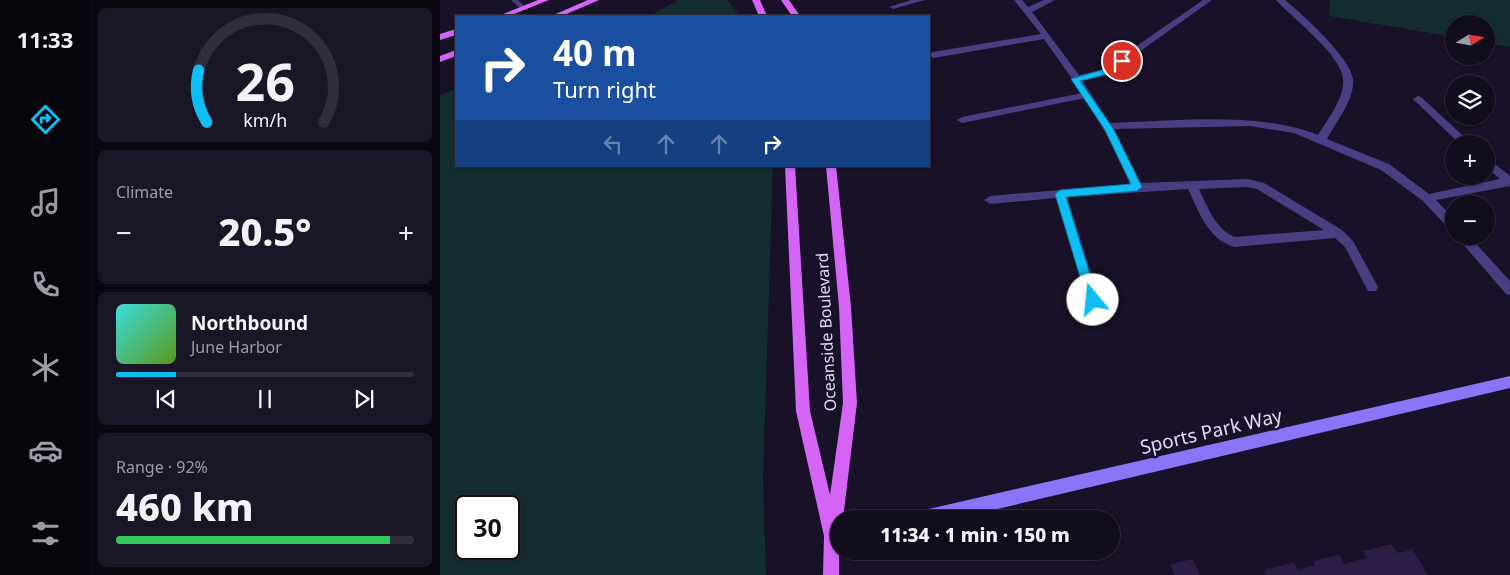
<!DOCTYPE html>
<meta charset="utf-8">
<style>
:root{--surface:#120d1d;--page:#1b1626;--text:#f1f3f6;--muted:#9c9ca4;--line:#312d3b;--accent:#0ebdf3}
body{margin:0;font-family:"Noto Sans",sans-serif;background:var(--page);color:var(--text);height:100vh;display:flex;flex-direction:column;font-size:19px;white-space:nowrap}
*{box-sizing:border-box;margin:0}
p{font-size:16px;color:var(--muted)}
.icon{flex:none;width:28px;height:28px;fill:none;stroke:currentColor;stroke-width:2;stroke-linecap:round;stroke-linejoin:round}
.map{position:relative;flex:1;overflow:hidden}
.panel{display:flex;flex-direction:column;gap:8px;padding:8px;background:#0a0710;width:350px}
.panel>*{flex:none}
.guide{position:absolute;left:15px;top:15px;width:475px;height:152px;border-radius:0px;box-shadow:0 1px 4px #0004,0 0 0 1px var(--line);background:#1a4fa0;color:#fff;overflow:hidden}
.needle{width:32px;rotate:79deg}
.fabs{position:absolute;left:1005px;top:15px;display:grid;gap:10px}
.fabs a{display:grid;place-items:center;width:50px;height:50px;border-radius:50%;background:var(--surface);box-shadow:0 1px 4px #0004,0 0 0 1px var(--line);font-size:25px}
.speed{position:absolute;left:15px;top:495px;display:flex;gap:10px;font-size:25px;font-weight:700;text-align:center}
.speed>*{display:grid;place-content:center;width:65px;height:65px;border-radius:50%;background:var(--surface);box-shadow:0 1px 4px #0004,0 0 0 1px var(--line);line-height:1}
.speed .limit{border:2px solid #111;border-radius:8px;background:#fff;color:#111}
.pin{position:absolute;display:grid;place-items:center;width:42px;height:42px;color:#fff;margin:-21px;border:2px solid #fff;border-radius:50%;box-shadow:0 1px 5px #0007}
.me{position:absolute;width:55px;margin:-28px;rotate:343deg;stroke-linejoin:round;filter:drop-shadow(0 0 4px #0008)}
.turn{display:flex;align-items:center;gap:18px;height:105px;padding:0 15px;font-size:22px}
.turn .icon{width:65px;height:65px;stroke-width:2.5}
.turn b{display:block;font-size:35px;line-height:42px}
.lanes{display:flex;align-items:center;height:48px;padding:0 15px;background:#0003;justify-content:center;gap:25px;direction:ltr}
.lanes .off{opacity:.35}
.big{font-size:38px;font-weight:800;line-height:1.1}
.panel .card{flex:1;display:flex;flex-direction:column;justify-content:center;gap:8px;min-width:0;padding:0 18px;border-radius:8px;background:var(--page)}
.panel .dial{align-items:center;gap:0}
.dial svg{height:130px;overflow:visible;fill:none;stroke:var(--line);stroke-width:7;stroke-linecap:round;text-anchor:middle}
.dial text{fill:var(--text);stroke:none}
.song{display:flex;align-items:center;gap:15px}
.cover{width:60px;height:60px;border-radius:8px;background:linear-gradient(135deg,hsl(180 70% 55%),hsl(90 70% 35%))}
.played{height:5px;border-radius:2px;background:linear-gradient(90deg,var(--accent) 20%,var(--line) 20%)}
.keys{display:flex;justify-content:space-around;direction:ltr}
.heat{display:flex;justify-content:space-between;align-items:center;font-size:28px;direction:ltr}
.charge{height:8px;border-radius:4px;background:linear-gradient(90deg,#34c759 92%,var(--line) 0)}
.trip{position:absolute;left:390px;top:510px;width:290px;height:50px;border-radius:25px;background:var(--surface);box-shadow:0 1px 4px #0004,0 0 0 1px var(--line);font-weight:800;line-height:50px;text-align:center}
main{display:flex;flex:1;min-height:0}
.menu{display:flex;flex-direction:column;width:90px;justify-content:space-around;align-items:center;background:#07050c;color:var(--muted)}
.menu .icon{width:35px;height:35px}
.menu .on{color:var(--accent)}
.menu b{font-size:22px;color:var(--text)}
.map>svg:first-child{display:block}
.green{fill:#142d30;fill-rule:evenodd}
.building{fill:#2c1e47}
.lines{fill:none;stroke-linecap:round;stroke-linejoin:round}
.lane{fill:#4a3e83;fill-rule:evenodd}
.street{fill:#4a3e83;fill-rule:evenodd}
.secondary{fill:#8a74f8;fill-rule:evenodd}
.primary{fill:#d565f7;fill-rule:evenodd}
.route{fill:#0ebdf3;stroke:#097b9e}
.labels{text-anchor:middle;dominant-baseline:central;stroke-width:5;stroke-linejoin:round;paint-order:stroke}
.street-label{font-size:16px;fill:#e2d8fd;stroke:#181127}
.near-street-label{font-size:19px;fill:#e2d8fd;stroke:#181127}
</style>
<main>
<nav class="menu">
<b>11:33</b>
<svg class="icon on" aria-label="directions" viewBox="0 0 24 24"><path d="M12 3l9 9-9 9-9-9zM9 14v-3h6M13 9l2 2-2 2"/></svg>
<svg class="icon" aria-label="music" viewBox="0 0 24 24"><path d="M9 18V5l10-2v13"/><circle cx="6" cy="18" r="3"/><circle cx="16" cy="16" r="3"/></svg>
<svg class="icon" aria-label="phone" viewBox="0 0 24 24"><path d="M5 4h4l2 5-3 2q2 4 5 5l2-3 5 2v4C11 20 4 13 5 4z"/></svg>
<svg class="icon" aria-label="climate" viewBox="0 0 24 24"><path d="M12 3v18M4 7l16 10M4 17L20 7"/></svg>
<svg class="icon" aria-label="car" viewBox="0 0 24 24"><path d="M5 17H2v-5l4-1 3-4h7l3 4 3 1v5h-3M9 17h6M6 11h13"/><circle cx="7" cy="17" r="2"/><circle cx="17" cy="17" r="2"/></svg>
<svg class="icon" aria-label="filters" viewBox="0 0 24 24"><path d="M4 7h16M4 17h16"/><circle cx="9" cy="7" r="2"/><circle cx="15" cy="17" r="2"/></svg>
</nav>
<section class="panel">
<div class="card dial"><svg viewBox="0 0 100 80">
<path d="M14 69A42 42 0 1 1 86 69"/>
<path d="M14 69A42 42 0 0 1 9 37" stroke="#0ebdf3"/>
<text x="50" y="56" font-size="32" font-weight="700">26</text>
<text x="50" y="72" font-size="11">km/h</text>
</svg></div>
<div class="card"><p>Climate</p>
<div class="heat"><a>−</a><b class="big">20.5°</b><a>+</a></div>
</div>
<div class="card">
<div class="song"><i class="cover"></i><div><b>Northbound</b><p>June Harbor</p></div></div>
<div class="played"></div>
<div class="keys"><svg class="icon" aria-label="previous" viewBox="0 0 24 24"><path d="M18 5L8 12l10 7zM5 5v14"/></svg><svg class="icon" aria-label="pause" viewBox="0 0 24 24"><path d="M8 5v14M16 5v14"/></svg><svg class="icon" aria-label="next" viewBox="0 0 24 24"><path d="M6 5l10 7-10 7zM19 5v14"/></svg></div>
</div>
<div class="card"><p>Range · 92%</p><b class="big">460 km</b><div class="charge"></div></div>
</section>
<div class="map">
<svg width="1070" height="575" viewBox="0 0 1070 575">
<rect width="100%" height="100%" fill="#181127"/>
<!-- green -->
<g class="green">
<polygon points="239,0 288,0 300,16 209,16"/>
<polygon points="890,0 1070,0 1070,47 1046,43 1046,24 1014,24 1014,37 889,16"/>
<path d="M16 89V166H333L323 478 326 575H0V95ZM26 506H69V549H26Z"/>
</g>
<!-- building -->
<g class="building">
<polygon points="951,544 957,553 972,549 988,575 826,575 824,570 854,562 858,570 875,565 873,561 899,555 904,564 927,558 923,551"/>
<polygon points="753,559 760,575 734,575 730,564"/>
</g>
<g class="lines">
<!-- lane -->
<polygon class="lane" points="71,0 78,0 87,9 82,10"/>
<!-- street -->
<g class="street">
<polygon points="471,0 485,0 453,9 449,7"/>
<path d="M574 0H582L588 7 604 0H615L592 12 639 75 662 70 763 0H772L668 74 642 80 670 123C734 121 818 111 878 135 887 120 905 98 903 79 901 54 852 18 836 0H845C862 14 910 57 913 79 915 99 896 122 887 139L949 164 989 194 1060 179 1046 167V157L1070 176V186L996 200 1014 219V231L1010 230 983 201 941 170 854 133 810 126 673 129 701 183 807 179 824 183 902 230 913 241 938 287 936 291H928L905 247 895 238 794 247C767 238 759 212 748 189L627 197 659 300 657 304H649L616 198 550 204 544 200 550 196 690 184 669 139 645 98 522 123 517 120 522 117 642 93 640 90 604 39 493 58 489 55 493 52 601 34ZM807 187 817 189 884 230 795 237C775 229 768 207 759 189Z"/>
<polygon points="978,96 981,97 1032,144 1020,144 975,101 973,99"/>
<polygon points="1016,236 1029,236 1070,281 1070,295 1066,294"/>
</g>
<!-- secondary -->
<polygon class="secondary" points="1070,376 1070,388 515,519 472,519 474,513 480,511"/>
<!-- primary -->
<g class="primary">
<polygon points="98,0 109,0 69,16 58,16"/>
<polygon points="148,0 159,0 122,16 111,16"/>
<polygon points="312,0 320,0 327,16 319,16"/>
<polygon points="341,0 349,0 360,16 352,16"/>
<polygon points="16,29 16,35 0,40 0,34"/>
<polygon points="16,50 16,56 0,62 0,56"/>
<polygon points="345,166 355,166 370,411 390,495 403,403 399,307 386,166 396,166 411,307 417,403 403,519 399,519 399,575 383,575 384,536 356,411"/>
</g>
</g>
<!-- route -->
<polygon class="route" points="682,58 686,61 685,62 668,74 640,81 674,130 702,187 697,191 626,197 658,300 653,304 647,300 615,194 620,190 691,184 665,130 631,79 662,70"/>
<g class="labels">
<!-- street labels -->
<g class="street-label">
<text transform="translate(386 332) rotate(-93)">Oceanside Boulevard</text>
</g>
<!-- near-street labels -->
<g class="near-street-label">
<text transform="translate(771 431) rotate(-13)">Sports Park Way</text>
</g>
</g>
</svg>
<div class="fabs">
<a><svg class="needle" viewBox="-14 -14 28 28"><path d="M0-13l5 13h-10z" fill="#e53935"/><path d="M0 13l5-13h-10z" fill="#9c9ca4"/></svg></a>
<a><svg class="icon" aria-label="layers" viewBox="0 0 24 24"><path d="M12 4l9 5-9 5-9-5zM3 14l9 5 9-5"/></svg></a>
<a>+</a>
<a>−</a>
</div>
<div class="speed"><div class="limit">30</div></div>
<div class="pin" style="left:682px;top:61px;background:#d93025"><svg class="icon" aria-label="arrive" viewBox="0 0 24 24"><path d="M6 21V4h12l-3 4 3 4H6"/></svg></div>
<svg class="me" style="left:653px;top:300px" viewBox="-20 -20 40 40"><circle r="19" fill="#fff"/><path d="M0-13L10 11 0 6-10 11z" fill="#0ebdf3"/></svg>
<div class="trip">11:34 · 1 min · 150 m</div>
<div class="guide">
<div class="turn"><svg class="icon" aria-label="right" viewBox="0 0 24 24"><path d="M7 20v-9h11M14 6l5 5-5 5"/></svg><div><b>40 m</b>Turn right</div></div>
<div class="lanes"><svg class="icon off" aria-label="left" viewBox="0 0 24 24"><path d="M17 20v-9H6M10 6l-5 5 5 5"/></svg><svg class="icon off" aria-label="ahead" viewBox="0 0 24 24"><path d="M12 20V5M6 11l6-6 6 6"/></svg><svg class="icon off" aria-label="ahead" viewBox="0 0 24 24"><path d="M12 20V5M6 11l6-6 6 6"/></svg><svg class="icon" aria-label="right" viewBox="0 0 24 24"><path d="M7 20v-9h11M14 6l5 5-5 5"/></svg></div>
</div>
</div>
</main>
